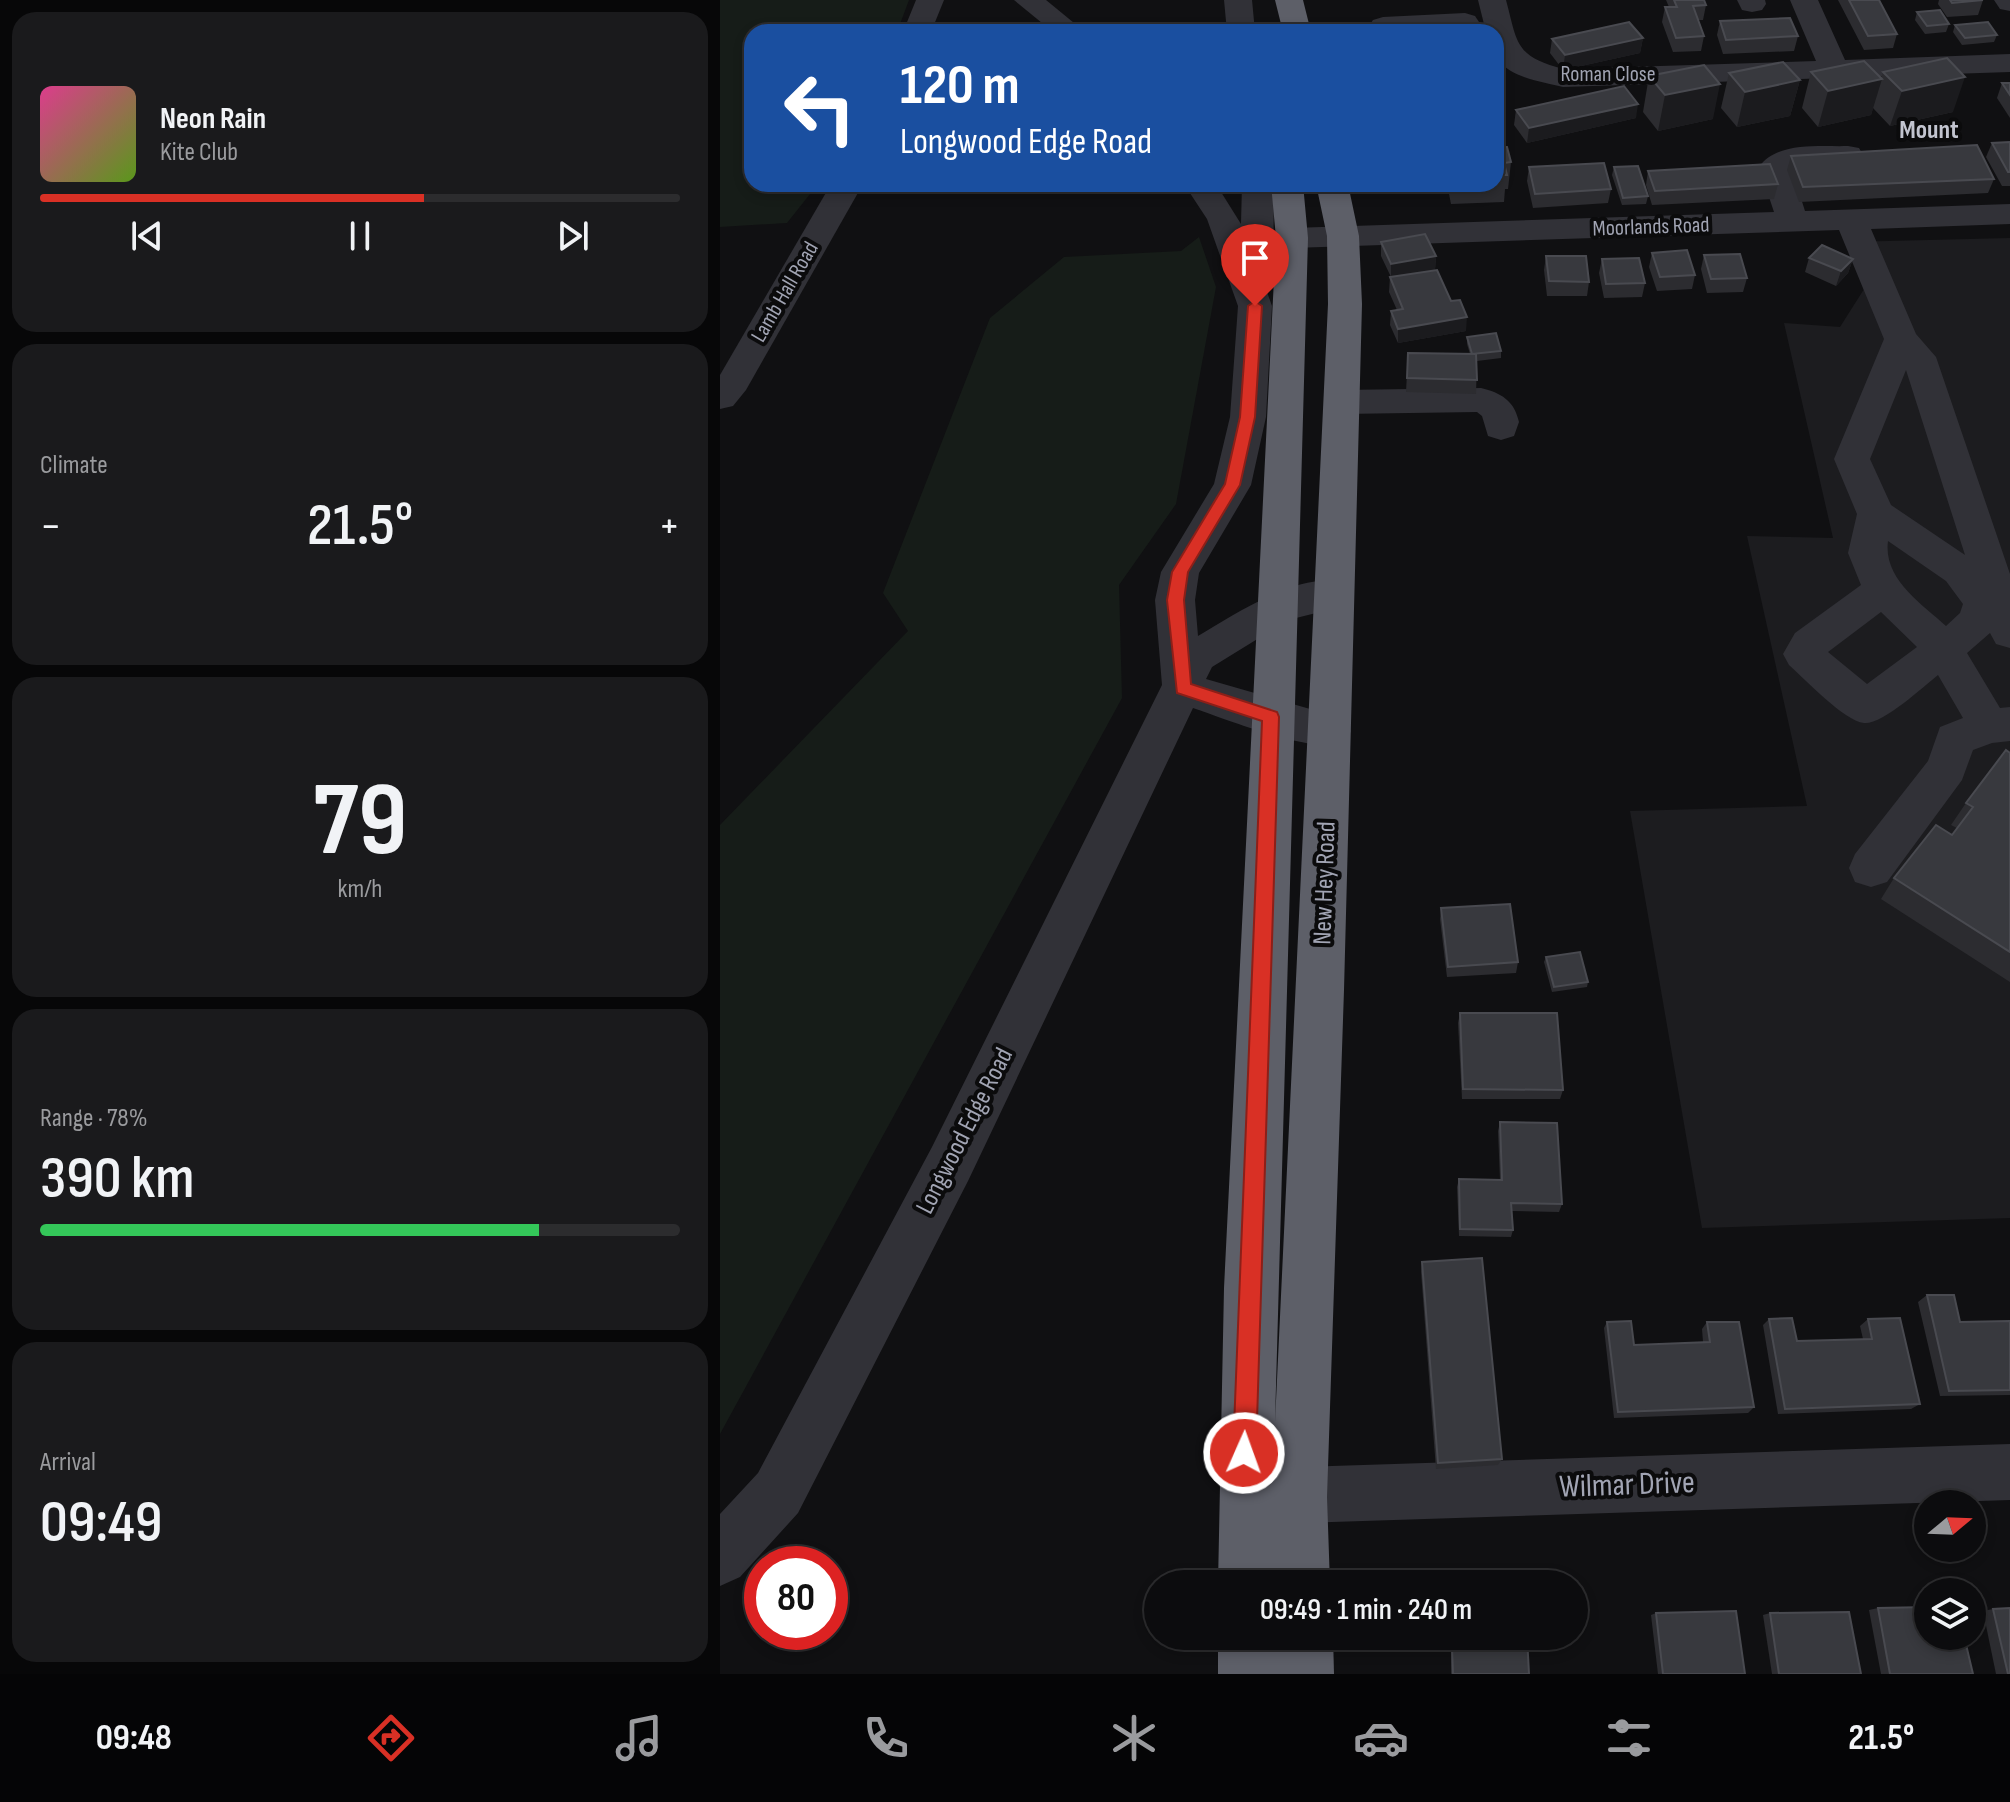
<!DOCTYPE html>
<meta charset="utf-8">
<style>
:root{--surface:#0c0c0e;--page:#1a1a1c;--text:#f1f3f6;--muted:#9a9b9e;--line:#2c2c2e;--accent:#d93025}
body{margin:0;font-family:"Sofia Sans Condensed",sans-serif;background:var(--page);color:var(--text);height:100vh;display:flex;flex-direction:column;font-size:30px;white-space:nowrap}
*{box-sizing:border-box;margin:0}
p{font-size:26px;color:var(--muted)}
.icon{flex:none;width:44px;height:44px;fill:none;stroke:currentColor;stroke-width:2;stroke-linecap:round;stroke-linejoin:round}
.map{position:relative;flex:1;overflow:hidden}
.drawer{display:flex;flex-direction:column;gap:12px;padding:12px;background:#070708;width:720px}
.drawer>*{flex:none}
.hud{position:absolute;left:24px;top:24px;width:760px;height:168px;border-radius:24px;box-shadow:0 4px 12px #0003,0 0 0 2px var(--line);background:#1a4fa0;color:#fff;overflow:hidden}
.needle{width:52px;rotate:71deg}
.buttons{position:absolute;left:1194px;top:1490px;display:grid;gap:16px}
.buttons a{display:grid;place-items:center;width:72px;height:72px;border-radius:50%;background:var(--surface);box-shadow:0 4px 12px #0003,0 0 0 2px var(--line);font-size:40px}
.speed{position:absolute;left:24px;top:1546px;display:flex;gap:16px;font-size:40px;font-weight:700;text-align:center}
.speed>*{display:grid;place-content:center;width:104px;height:104px;border-radius:50%;background:var(--surface);box-shadow:0 4px 12px #0003,0 0 0 2px var(--line);line-height:1}
.speed .limit{border:12px solid #d22;background:#fff;color:#111}
.pin{position:absolute;display:grid;place-items:center;width:68px;height:68px;color:#fff;margin:-82px -34px;border-radius:50% 50% 50% 0;rotate:-45deg;box-shadow:0 0 8px #0007}
.pin .icon{rotate:45deg}
.me{position:absolute;width:88px;margin:-44px;rotate:2deg;stroke-linejoin:round;filter:drop-shadow(0 0 6px #0008)}
.turn{display:flex;align-items:center;gap:28px;height:168px;padding:0 24px;font-size:36px}
.turn .icon{width:104px;height:104px;stroke-width:2.5}
.turn b{display:block;font-size:56px;line-height:68px}
.big{font-size:60px;font-weight:600;line-height:1.1}
.drawer .card{flex:1;display:flex;flex-direction:column;justify-content:center;gap:12px;min-width:0;padding:0 28px;border-radius:24px;background:var(--page)}
.drawer .dial{align-items:center;gap:0}
.dial b{font-size:104px;line-height:1}
.song{display:flex;align-items:center;gap:24px}
.cover{width:96px;height:96px;border-radius:12px;background:linear-gradient(135deg,hsl(330 70% 55%),hsl(90 70% 35%))}
.played{height:8px;border-radius:4px;background:linear-gradient(90deg,var(--accent) 60%,var(--line) 60%)}
.keys{display:flex;justify-content:space-around;direction:ltr}
.heat{display:flex;justify-content:space-between;align-items:center;font-size:44px;direction:ltr}
.charge{height:12px;border-radius:6px;background:linear-gradient(90deg,#34c759 78%,var(--line) 0)}
.trip{position:absolute;left:424px;top:1570px;width:444px;height:80px;border-radius:40px;background:var(--surface);box-shadow:0 4px 12px #0003,0 0 0 2px var(--line);font-weight:600;line-height:80px;text-align:center}
.menu{display:flex;height:128px;justify-content:space-around;align-items:center;background:#050506;color:var(--muted)}
.menu .icon{width:56px;height:56px}
.menu .on{color:var(--accent)}
.menu b{font-size:36px;color:var(--text)}
main{display:flex;flex:1;min-height:0}
.map>svg:first-child{display:block}
.built{fill:#1c1c1f}
.green{fill:#161c18}
.lines{fill:none;stroke-linecap:round;stroke-linejoin:round}
.minor{fill:#313137;fill-rule:evenodd}
.highway{fill:#5d5f68;fill-rule:evenodd}
.wall{fill:#2c2c30}
.shaded-wall{fill:#1b1b1e}
.building{fill:#38393e;stroke:#494a50;stroke-width:2}
.route{fill:#d93025;stroke:#8d1f18;stroke-width:2}
.labels{text-anchor:middle;dominant-baseline:central;stroke-width:8;stroke-linejoin:round;paint-order:stroke}
.far-street-label{font-size:22px;fill:#a1a4b3;stroke:#0b0b0c}
.far-quarter-label{font-size:26px;font-weight:bold;fill:#c2c4cf;stroke:#0b0b0c}
.street-label{font-size:26px;fill:#a1a4b3;stroke:#0b0b0c}
.near-street-label{font-size:32px;fill:#a1a4b3;stroke:#0b0b0c}
</style>
<main>
<section class="drawer">
<div class="card">
<div class="song"><i class="cover"></i><div><b>Neon Rain</b><p>Kite Club</p></div></div>
<div class="played"></div>
<div class="keys"><svg class="icon" aria-label="previous" viewBox="0 0 24 24"><path d="M18 5L8 12l10 7zM5 5v14"/></svg><svg class="icon" aria-label="pause" viewBox="0 0 24 24"><path d="M8 5v14M16 5v14"/></svg><svg class="icon" aria-label="next" viewBox="0 0 24 24"><path d="M6 5l10 7-10 7zM19 5v14"/></svg></div>
</div>
<div class="card"><p>Climate</p>
<div class="heat"><a>−</a><b class="big">21.5°</b><a>+</a></div>
</div>
<div class="card dial"><b>79</b><p>km/h</p></div>
<div class="card"><p>Range · 78%</p><b class="big">390 km</b><div class="charge"></div></div>
<div class="card"><p>Arrival</p><b class="big">09:49</b></div>
</section>
<div class="map">
<svg width="1290" height="1674" viewBox="0 0 1290 1674">
<rect width="100%" height="100%" fill="#101012"/>
<!-- built -->
<polygon class="built" points="1290,238 1290,1218 982,1228 910,811 1087,806 1027,536 1113,538 1064,323 1120,327 1146,286 1127,242"/>
<!-- green -->
<g class="green">
<polygon points="0,0 189,0 177,32 32,32 32,184 98,184 67,223 0,227"/>
<polygon points="479,237 496,287 456,504 399,585 402,698 0,1434 0,825 188,631 163,593 270,318 344,257 461,251"/>
</g>
<g class="lines">
<!-- minor -->
<g class="minor">
<polygon points="196,0 224,0 211,32 183,32"/>
<polygon points="294,0 326,0 365,32 333,32"/>
<polygon points="504,0 532,0 535,32 507,32"/>
<path d="M758 0H786C798 45 795 56 844 69L1096 61 1070 0H1098L1125 60 1290 54V72L843 87C824 82 788 78 778 58 774 51 776 40 776 32H766Z"/>
<polygon points="1017,0 1045,0 1046,4 1042,10 1032,12 1022,10"/>
<polygon points="1274,0 1290,0 1290,11 1280,9"/>
<polygon points="745,13 755,16 759,22 755,28 715,32 653,32 649,26 653,20 663,17"/>
<path d="M1128 146 1139 148 1143 155 1139 162 1078 167 1072 170 1085 211 1290 204V224L1151 229 1196 334 1216 357 1290 574V648L1276 644 1270 633 1247 653 1280 708 1290 707V741L1272 743 1253 750 1242 780 1167 882 1151 887 1135 882 1129 868 1135 854 1208 761 1220 727 1243 718 1218 675C1203 687 1162 725 1144 723 1124 721 1085 679 1069 665L1063 654 1075 633 1141 585 1128 553 1137 514 1114 459 1164 339 1119 230 572 248 561 245 556 238 561 231 572 228 1054 212 1039 167C1057 141 1100 147 1128 146ZM1186 370 1245 555 1171 505 1150 459ZM1168 541 1226 581 1243 604 1240 613 1226 626C1201 603 1163 579 1168 541ZM1161 612 1197 647 1147 684 1108 652Z"/>
<polygon points="111,184 143,184 26,390 13,406 0,409 0,375"/>
<path d="M464 184H496L521 224 522 184H554L553 284 547 292 552 306 546 417 531 485 479 573 475 600 478 636C516 613 583 569 628 583L634 594 628 605 568 620 492 667 486 679 625 719 631 731 625 743C591 754 509 720 473 708L248 1181 78 1513 20 1577 0 1586V1514L38 1473 212 1147 442 685 435 600 441 572 494 484 510 417 518 306 487 219Z"/>
<path d="M761 388C781 393 794 400 799 422L794 436 781 440 768 436 762 416 757 412 622 414 609 411 604 402 609 393 622 390Z"/>
<polygon points="1290,1444 1290,1500 549,1524 529,1516 521,1496 529,1476 549,1468"/>
</g>
<!-- highway -->
<g class="highway">
<polygon points="555,0 583,0 591,32 563,32"/>
<polygon points="551,184 583,184 588,238 555,1422 608,304 607,236 596,184 628,184 639,236 642,304 624,990 607,1497 610,1584 498,1584 504,1288 556,238"/>
<polygon points="498,1636 613,1636 614,1674 498,1674"/>
</g>
</g>
<!-- wall -->
<g class="wall">
<polygon points="946,0 984,0 986,5 983,20 978,20 984,36 981,51 953,52 942,22 945,7 949,7"/>
<polygon points="1118,0 1159,0 1177,34 1173,48 1144,50"/>
<polygon points="1219,0 1263,0 1258,15 1227,17 1218,4"/>
<polygon points="1197,12 1229,24 1226,32 1205,34 1195,20"/>
<polygon points="1000,21 1078,36 1074,51 1003,54 997,35"/>
<polygon points="1235,25 1277,35 1274,42 1242,45 1233,32"/>
<polygon points="923,38 920,53 843,70 830,53 832,39"/>
<polygon points="1091,72 1161,78 1163,72 1233,112 1170,126 1153,108 1151,115 1098,127 1082,108"/>
<polygon points="1009,73 1080,80 1070,116 1017,127 1001,108"/>
<polygon points="929,76 993,119 938,131 923,112"/>
<polygon points="1282,83 1290,83 1290,118 1277,98"/>
<polygon points="796,110 916,118 807,143 794,125"/>
<polygon points="776,126 781,147 791,162 788,189 785,189 784,202 731,204 727,184 776,184"/>
<polygon points="1290,142 1290,186 1282,186 1266,157 1272,143"/>
<polygon points="1071,156 1274,179 1268,193 1079,202 1067,170"/>
<polygon points="809,167 891,189 888,203 813,208 807,181"/>
<polygon points="894,167 928,196 926,204 902,205 892,175"/>
<polygon points="928,171 1058,184 1054,199 932,205 926,185"/>
<polygon points="661,242 716,256 715,270 746,331 678,343 670,325 671,311 677,310 669,292 670,277 671,277 661,256"/>
<polygon points="932,253 975,275 972,289 937,291 929,267"/>
<polygon points="984,255 1027,278 1023,292 987,293 981,269"/>
<polygon points="826,256 869,282 867,296 827,296 824,270"/>
<polygon points="1089,258 1133,259 1128,273 1116,286 1085,272"/>
<polygon points="882,259 925,283 922,297 884,298 879,273"/>
<polygon points="747,337 781,351 781,358 757,361 756,394 686,392 688,353 750,354 747,344"/>
<polygon points="1290,753 1290,982 1161,899 1174,878 1232,835 1237,828 1231,825 1246,803"/>
<polygon points="721,908 798,962 796,973 727,977 720,919"/>
<polygon points="826,957 868,982 867,987 832,992 824,962"/>
<polygon points="740,1013 843,1090 840,1099 742,1099 738,1023"/>
<polygon points="780,1122 842,1204 839,1212 792,1211 793,1230 791,1237 739,1236 737,1187 739,1179 780,1180 778,1131"/>
<polygon points="702,1262 782,1459 778,1465 716,1469 701,1272"/>
<polygon points="1207,1295 1240,1322 1290,1321 1290,1395 1220,1396 1198,1302"/>
<polygon points="1049,1319 1077,1341 1143,1339 1140,1326 1148,1319 1200,1404 1191,1409 1058,1414 1043,1325"/>
<polygon points="887,1322 914,1345 983,1342 982,1329 987,1322 1034,1407 1028,1413 894,1418 884,1328"/>
<polygon points="1158,1608 1253,1674 1161,1674 1149,1610"/>
<polygon points="1273,1609 1290,1674 1276,1674 1263,1611"/>
<polygon points="936,1613 1025,1674 938,1674 931,1615"/>
<polygon points="1050,1613 1141,1674 1052,1674 1043,1615"/>
<polygon points="767,1636 807,1636 809,1674 731,1674 731,1649 732,1648 767,1648"/>
</g>
<!-- shaded-wall -->
<g class="shaded-wall">
<polygon points="923,38 920,53 843,70 845,55"/>
<polygon points="1245,77 1233,112 1170,126 1182,91"/>
<polygon points="1162,79 1151,115 1098,127 1108,91"/>
<polygon points="1080,80 1070,116 1017,127 1025,92"/>
<polygon points="1000,84 993,119 938,131 945,95"/>
<polygon points="918,104 916,118 807,143 809,128"/>
<polygon points="716,256 715,270 671,278 671,264"/>
<polygon points="1133,259 1128,273 1116,286 1121,271"/>
<polygon points="747,317 746,331 678,343 678,329"/>
</g>
<!-- building -->
<g class="building">
<polygon points="954,0 984,0 986,5 973,6 984,36 956,38 945,7 957,7"/>
<polygon points="1129,0 1159,0 1177,34 1148,36"/>
<polygon points="1230,0 1263,0 1232,3"/>
<polygon points="1220,10 1229,24 1207,26 1197,12"/>
<polygon points="1070,18 1078,36 1006,40 1000,21"/>
<polygon points="909,22 923,38 845,55 832,39"/>
<polygon points="1268,22 1277,35 1245,38 1235,25"/>
<polygon points="1227,58 1245,77 1182,91 1163,72"/>
<polygon points="1144,61 1162,79 1108,91 1091,72"/>
<polygon points="1063,62 1080,80 1025,92 1009,73"/>
<polygon points="984,65 1000,84 945,95 929,76"/>
<polygon points="1282,83 1290,83 1290,95"/>
<polygon points="904,86 918,104 809,128 796,110"/>
<polygon points="776,126 781,147 787,147 791,162 784,163 787,175 776,175"/>
<polygon points="1290,142 1290,172 1288,172 1272,143"/>
<polygon points="1257,145 1274,179 1083,187 1071,156"/>
<polygon points="884,163 891,189 815,194 809,167"/>
<polygon points="1050,164 1058,184 935,191 928,171"/>
<polygon points="918,166 928,196 903,198 894,167"/>
<polygon points="705,234 716,256 671,264 661,242"/>
<polygon points="1102,245 1133,259 1121,271 1089,258"/>
<polygon points="967,250 975,275 940,277 932,253"/>
<polygon points="1020,254 1027,278 991,279 984,255"/>
<polygon points="826,256 866,256 869,282 829,281"/>
<polygon points="919,258 925,283 886,284 882,259"/>
<polygon points="717,270 731,301 740,300 747,317 678,329 671,311 683,309 670,277"/>
<polygon points="776,333 781,351 752,354 747,337"/>
<polygon points="688,353 756,354 757,380 687,378"/>
<polygon points="1286,750 1290,753 1290,952 1174,878 1216,825 1232,835 1253,807 1246,803"/>
<polygon points="790,904 798,962 728,967 721,908"/>
<polygon points="860,952 868,982 834,987 826,957"/>
<polygon points="740,1013 837,1013 843,1090 743,1089"/>
<polygon points="780,1122 837,1123 842,1204 791,1203 793,1230 740,1229 739,1179 782,1180"/>
<polygon points="762,1258 782,1459 718,1463 702,1262"/>
<polygon points="1207,1295 1234,1295 1240,1322 1290,1321 1290,1390 1229,1391"/>
<polygon points="1072,1318 1077,1341 1152,1339 1148,1319 1180,1318 1200,1404 1065,1409 1049,1319"/>
<polygon points="911,1321 914,1345 990,1342 987,1322 1019,1322 1034,1407 898,1412 887,1322"/>
<polygon points="1208,1607 1208,1636 1244,1636 1253,1674 1170,1674 1158,1608"/>
<polygon points="1290,1608 1290,1674 1288,1674 1273,1609"/>
<polygon points="1016,1611 1025,1674 943,1674 936,1613"/>
<polygon points="1129,1612 1141,1674 1059,1674 1050,1613"/>
<polygon points="769,1636 807,1636 809,1674 733,1674 732,1648 770,1648"/>
</g>
<!-- route -->
<polygon class="route" points="535,301 542,306 535,417 520,485 468,572 464,600 471,684 557,712 559,717 536,1453 532,1461 524,1465 516,1461 513,1453 542,721 457,693 447,600 452,572 505,484 520,417 528,306"/>
<g class="labels">
<!-- far-street labels -->
<g class="far-street-label">
<text x="888" y="74">Roman Close</text>
<text transform="translate(931 227) rotate(-2)">Moorlands Road</text>
<text transform="translate(65 292) rotate(-60)">Lamb Hall Road</text>
</g>
<!-- far-quarter labels -->
<g class="far-quarter-label">
<text x="1209" y="130">Mount</text>
</g>
<!-- street labels -->
<g class="street-label">
<text transform="translate(605 883) rotate(-88)">New Hey Road</text>
<text transform="translate(245 1131) rotate(-63)">Longwood Edge Road</text>
</g>
<!-- near-street labels -->
<g class="near-street-label">
<text transform="translate(907 1485) rotate(-2)">Wilmar Drive</text>
</g>
</g>
</svg>
<div class="buttons">
<a><svg class="needle" viewBox="-14 -14 28 28"><path d="M0-13l5 13h-10z" fill="#e53935"/><path d="M0 13l5-13h-10z" fill="#9a9b9e"/></svg></a>
<a><svg class="icon" aria-label="layers" viewBox="0 0 24 24"><path d="M12 4l9 5-9 5-9-5zM3 14l9 5 9-5"/></svg></a>
</div>
<div class="speed"><div class="limit">80</div></div>
<div class="pin" style="left:535px;top:306px;background:#d93025"><svg class="icon" aria-label="arrive" viewBox="0 0 24 24"><path d="M6 21V4h12l-3 4 3 4H6"/></svg></div>
<svg class="me" style="left:524px;top:1453px" viewBox="-20 -20 40 40"><circle r="17" fill="#d93025" stroke="#fff" stroke-width="3"/><path d="M0-11L8 9 0 5-8 9z" fill="#fff"/></svg>
<div class="trip">09:49 · 1 min · 240 m</div>
<div class="hud">
<div class="turn"><svg class="icon" aria-label="left" viewBox="0 0 24 24"><path d="M17 20v-9H6M10 6l-5 5 5 5"/></svg><div><b>120 m</b>Longwood Edge Road</div></div>
</div>
</div>
</main>
<nav class="menu">
<b>09:48</b>
<svg class="icon on" aria-label="directions" viewBox="0 0 24 24"><path d="M12 3l9 9-9 9-9-9zM9 14v-3h6M13 9l2 2-2 2"/></svg>
<svg class="icon" aria-label="music" viewBox="0 0 24 24"><path d="M9 18V5l10-2v13"/><circle cx="6" cy="18" r="3"/><circle cx="16" cy="16" r="3"/></svg>
<svg class="icon" aria-label="phone" viewBox="0 0 24 24"><path d="M5 4h4l2 5-3 2q2 4 5 5l2-3 5 2v4C11 20 4 13 5 4z"/></svg>
<svg class="icon" aria-label="climate" viewBox="0 0 24 24"><path d="M12 3v18M4 7l16 10M4 17L20 7"/></svg>
<svg class="icon" aria-label="car" viewBox="0 0 24 24"><path d="M5 17H2v-5l4-1 3-4h7l3 4 3 1v5h-3M9 17h6M6 11h13"/><circle cx="7" cy="17" r="2"/><circle cx="17" cy="17" r="2"/></svg>
<svg class="icon" aria-label="filters" viewBox="0 0 24 24"><path d="M4 7h16M4 17h16"/><circle cx="9" cy="7" r="2"/><circle cx="15" cy="17" r="2"/></svg>
<b>21.5°</b>
</nav>
